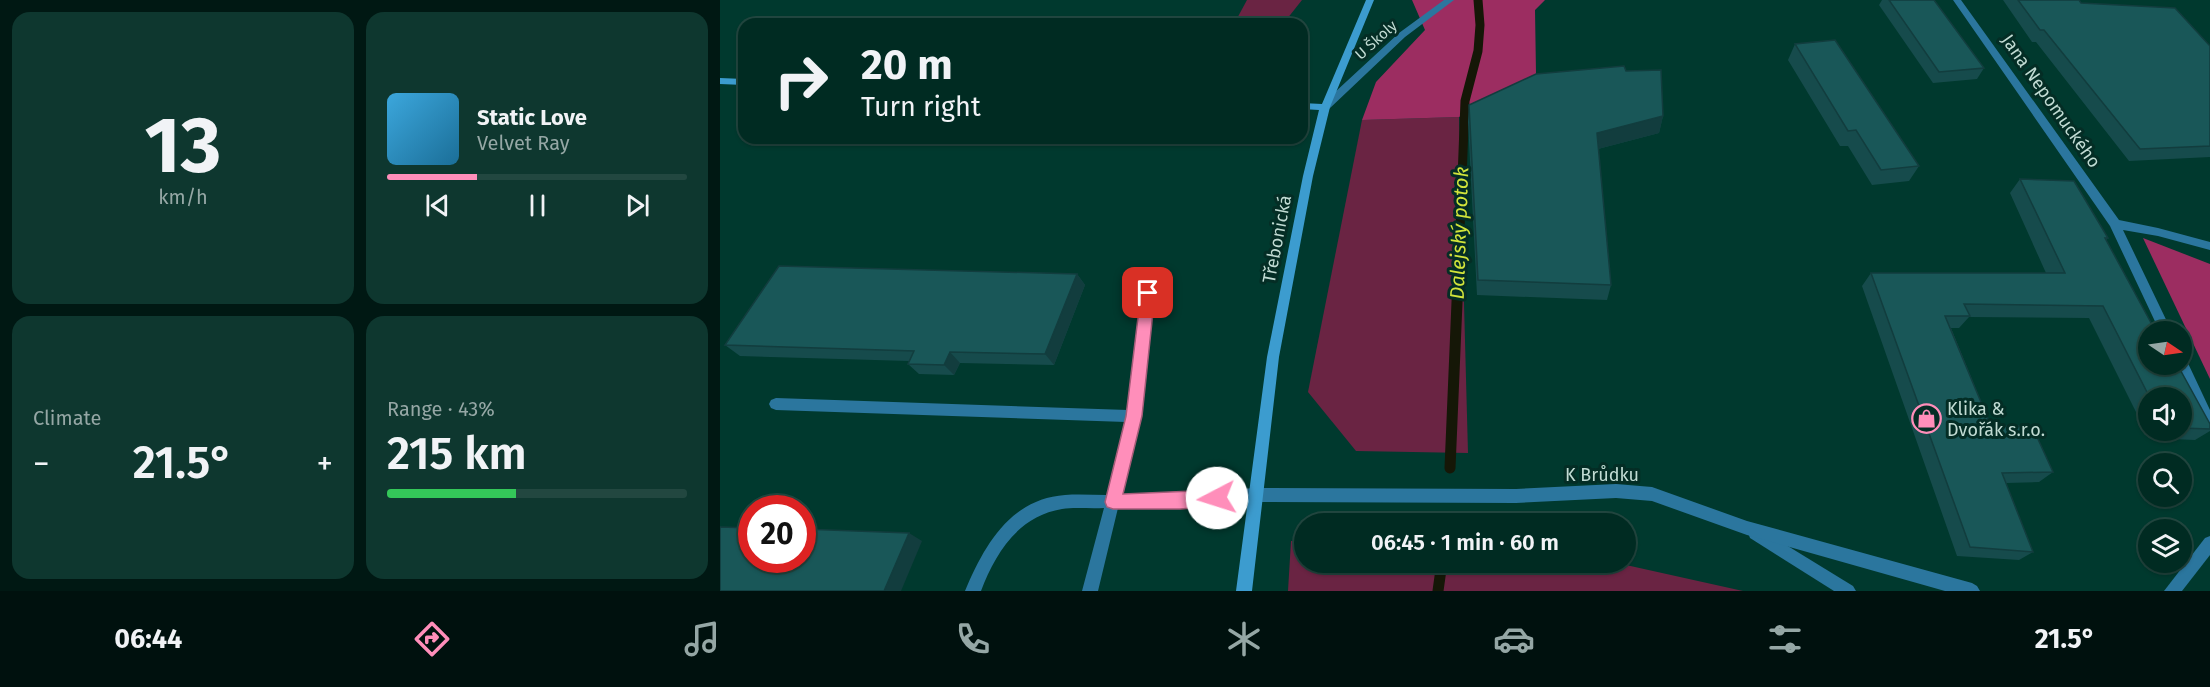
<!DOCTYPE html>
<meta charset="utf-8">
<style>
:root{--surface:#002b22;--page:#0e372f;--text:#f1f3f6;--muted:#95a7a5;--line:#224740;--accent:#ff8eba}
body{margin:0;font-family:"Fira Sans",sans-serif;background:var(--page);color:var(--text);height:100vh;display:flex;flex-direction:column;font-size:22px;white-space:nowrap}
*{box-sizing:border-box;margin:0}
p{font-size:20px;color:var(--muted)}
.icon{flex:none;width:33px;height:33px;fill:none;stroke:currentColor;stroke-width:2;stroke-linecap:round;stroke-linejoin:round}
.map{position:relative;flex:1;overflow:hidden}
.sheet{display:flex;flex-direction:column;gap:12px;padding:12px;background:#001813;width:720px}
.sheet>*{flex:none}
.guide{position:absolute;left:18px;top:18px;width:570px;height:126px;border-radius:18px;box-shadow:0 2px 4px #0004,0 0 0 2px var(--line);background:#002b22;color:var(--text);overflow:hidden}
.needle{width:39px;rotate:103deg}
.buttons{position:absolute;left:1418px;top:321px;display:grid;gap:12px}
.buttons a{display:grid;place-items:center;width:54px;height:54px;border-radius:50%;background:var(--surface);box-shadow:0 2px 4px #0004,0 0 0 2px var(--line);font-size:30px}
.speed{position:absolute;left:18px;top:495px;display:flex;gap:12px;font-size:30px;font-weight:700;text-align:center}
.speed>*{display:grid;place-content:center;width:78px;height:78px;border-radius:50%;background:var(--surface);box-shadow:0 2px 4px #0004,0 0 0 2px var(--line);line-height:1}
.speed .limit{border:9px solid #d22;background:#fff;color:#111}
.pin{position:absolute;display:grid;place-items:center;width:51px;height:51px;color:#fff;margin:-26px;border-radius:12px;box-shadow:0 3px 9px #0006}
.me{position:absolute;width:66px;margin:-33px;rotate:265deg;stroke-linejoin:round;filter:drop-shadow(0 0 4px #0008)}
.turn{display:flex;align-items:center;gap:21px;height:126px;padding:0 24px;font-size:27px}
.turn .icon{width:78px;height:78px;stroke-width:2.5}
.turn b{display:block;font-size:42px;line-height:51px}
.big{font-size:45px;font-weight:600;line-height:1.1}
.sheet .card{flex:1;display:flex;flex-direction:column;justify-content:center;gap:9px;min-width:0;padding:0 21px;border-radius:18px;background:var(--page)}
.sheet .dial{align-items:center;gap:0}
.dial b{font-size:78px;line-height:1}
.song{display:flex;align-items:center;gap:18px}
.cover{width:72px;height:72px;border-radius:9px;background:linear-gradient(135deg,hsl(200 70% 55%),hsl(200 70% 35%))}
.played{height:6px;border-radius:3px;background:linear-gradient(90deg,var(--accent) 30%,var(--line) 30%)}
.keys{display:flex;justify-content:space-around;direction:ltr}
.heat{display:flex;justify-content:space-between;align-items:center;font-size:33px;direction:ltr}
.charge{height:9px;border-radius:4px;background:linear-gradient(90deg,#34c759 43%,var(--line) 0)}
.sheet .tiles{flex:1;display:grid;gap:12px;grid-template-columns:repeat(2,1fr)}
.trip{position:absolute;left:574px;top:513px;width:342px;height:60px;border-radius:30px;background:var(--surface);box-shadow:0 2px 4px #0004,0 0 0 2px var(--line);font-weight:600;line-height:60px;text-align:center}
.dock{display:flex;height:96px;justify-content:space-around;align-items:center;background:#00110e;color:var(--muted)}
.dock .icon{width:42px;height:42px}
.dock .current{color:var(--accent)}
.dock b{font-size:27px;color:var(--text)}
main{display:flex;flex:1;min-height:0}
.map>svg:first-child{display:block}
.green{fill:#6a2443}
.forest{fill:#9c2d61}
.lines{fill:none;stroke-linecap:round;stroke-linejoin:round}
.stream-far1{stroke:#151707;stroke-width:9}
.stream{stroke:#151707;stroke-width:11}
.lane{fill:#2b769e;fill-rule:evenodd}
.street{fill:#2b769e;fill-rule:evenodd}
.secondary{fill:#3c9ccf;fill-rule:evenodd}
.wall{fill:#164b4c;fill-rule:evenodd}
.shaded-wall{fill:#123d3e}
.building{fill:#195758;stroke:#123d3e;stroke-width:1.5}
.route{fill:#ff8eba;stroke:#a65c79;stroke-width:1.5}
.labels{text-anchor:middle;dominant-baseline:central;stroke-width:6;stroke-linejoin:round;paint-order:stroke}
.far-street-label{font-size:15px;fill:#c1dbd3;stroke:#042d25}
.street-label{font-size:18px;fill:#c1dbd3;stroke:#042d25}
.poi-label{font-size:18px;fill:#c1dbd3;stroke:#042d25;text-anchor:start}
.water-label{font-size:20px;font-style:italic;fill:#d2e53b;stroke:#042d25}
</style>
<main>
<section class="sheet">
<div class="tiles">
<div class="card dial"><b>13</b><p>km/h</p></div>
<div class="card">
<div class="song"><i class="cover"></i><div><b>Static Love</b><p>Velvet Ray</p></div></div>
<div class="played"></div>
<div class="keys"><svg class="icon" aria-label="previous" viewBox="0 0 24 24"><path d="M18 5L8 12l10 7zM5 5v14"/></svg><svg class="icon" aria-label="pause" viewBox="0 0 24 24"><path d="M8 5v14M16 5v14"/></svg><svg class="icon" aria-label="next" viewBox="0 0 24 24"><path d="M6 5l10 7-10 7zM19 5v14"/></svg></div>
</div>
<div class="card"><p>Climate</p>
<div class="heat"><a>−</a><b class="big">21.5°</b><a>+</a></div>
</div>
<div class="card"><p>Range · 43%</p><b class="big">215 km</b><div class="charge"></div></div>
</div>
</section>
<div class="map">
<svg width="1490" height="591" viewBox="0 0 1490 591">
<rect width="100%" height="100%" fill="#00392e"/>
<!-- green -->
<g class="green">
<polygon points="527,0 582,0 563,24 514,24"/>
<polygon points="739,117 748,453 636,451 588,392 642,120"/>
<polygon points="571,541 585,541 585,562 897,563 1023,591 568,591"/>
</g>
<!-- forest -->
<g class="forest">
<polygon points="692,0 825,0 815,10 816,74 739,117 642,120 656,82 705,30"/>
<polygon points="1423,238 1490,264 1490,379"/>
</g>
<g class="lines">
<!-- stream-far1 -->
<polyline class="stream-far1" points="739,256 745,101 758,51 760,25 758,0"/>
<!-- stream -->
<g class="stream">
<polyline points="730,468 739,255"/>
<polyline points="718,591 722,562"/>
</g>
<!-- lane -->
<g class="lane">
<path d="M428 288 432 290 434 293 421 416 401 495 460 494 534 488 539 490 541 495 539 500 534 502 460 508H398L378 591H362L384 508C370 509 355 507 342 509 298 516 275 554 261 591H245C264 546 290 499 345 495 359 494 373 495 387 495L406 422 56 410 51 408 49 404 51 400 56 398 408 410 422 293 424 290Z"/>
<polygon points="1035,526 1133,586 1136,591 1114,591 1030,538 1028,533 1030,528"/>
</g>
<!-- street -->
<g class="street">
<polygon points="724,0 734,0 685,37 609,109 601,109 601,105 679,33"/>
<polygon points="1233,0 1241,0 1399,220 1438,228 1490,242 1490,250 1438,236 1403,230 1452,332 1440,332 1390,226"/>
<polygon points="1461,358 1466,359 1490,410 1490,430 1485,428 1455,364 1461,364"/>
<polygon points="896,484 932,487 1027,521 1252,583 1257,586 1260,591 1225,591 1027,535 932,501 896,498 796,503 534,502 529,500 527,495 529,490 534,488 796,489"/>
<polygon points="1490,536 1490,555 1462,591 1444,591 1485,538"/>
</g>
<!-- secondary -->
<g class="secondary">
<polygon points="646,0 654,0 610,107 593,176 559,357 532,591 516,591 547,357 583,176 599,110 582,109 582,103 602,104"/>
<polygon points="0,78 24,79 24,85 0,84"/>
</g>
</g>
<!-- wall -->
<g class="wall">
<polygon points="1162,0 1214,0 1264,68 1257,79 1213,83 1159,5"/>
<polygon points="1283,0 1359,0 1361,3 1490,46 1490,157 1409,161 1316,42 1312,42"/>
<polygon points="1075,44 1199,166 1189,181 1152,185 1128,146 1120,146 1068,60"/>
<polygon points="906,71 943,116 939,133 878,149 891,285 887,300 757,295 748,122 749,105"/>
<path d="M1300 179 1388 238 1386 240 1428 332 1490 424V431L1475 440 1429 438 1369 318 1249 317 1239 328H1231L1271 426 1333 472 1319 482 1286 483 1313 552 1299 560 1237 556 1142 286 1151 273H1326L1290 193ZM1428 398H1461V430H1428Z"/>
<polygon points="357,274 365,285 334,365 240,363 234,375 199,374 188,364 189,361 20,356 5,345"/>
</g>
<!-- shaded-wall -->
<g class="shaded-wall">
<polygon points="943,116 939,133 874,150 877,133"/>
<polygon points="357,274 365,285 334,365 325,354"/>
<polygon points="230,352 240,363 234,375 224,365"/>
<polygon points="189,533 202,541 181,591 164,591"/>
</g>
<!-- building -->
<g class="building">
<polygon points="1169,0 1214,0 1264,68 1219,72"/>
<polygon points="1298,0 1359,0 1361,3 1455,8 1490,46 1490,146 1420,149 1324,30 1320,30"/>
<polygon points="1115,40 1199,166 1161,170 1136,130 1128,131 1075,44"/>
<polygon points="904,66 906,71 941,70 943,116 877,133 891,285 758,280 749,105 816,74"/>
<polygon points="1300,179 1354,181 1388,238 1385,238 1436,332 1428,332 1428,364 1457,364 1490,424 1490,429 1461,428 1461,398 1430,398 1383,306 1244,304 1250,316 1225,316 1271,426 1312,426 1333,472 1282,473 1313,552 1250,547 1151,273 1345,273"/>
<polygon points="59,266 357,274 325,354 230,352 224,365 188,364 194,351 5,345"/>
<polygon points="0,527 32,528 32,560 82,560 82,529 189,533 164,591 0,591"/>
</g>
<!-- route -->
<polygon class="route" points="428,288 435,293 422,416 403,494 497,490 503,493 505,498 503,504 497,506 460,509 393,509 387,507 385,502 406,416 421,293"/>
<!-- icons -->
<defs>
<symbol id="shop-ring" viewBox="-11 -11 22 22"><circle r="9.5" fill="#042d25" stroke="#ff8eba" stroke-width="1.5"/><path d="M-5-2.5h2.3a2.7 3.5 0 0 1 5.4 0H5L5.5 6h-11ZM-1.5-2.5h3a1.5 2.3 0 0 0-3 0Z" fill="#ff8eba"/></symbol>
</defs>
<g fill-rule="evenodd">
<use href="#shop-ring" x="1190" y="402" width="33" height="33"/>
</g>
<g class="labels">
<!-- far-street labels -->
<g class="far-street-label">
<text transform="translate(656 40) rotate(-42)">U Školy</text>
</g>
<!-- street labels -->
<g class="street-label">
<text transform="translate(1331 101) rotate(55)">Jana Nepomuckého</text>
<text transform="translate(557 239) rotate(-79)">Třebonická</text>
<text x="882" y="475">K Brůdku</text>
</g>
<!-- poi labels -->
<g class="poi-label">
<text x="1227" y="409">Klika &amp;<tspan x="1227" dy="21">Dvořák s.r.o.</tspan></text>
</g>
<!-- water labels -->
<g class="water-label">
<text transform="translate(739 233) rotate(-88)">Dalejský potok</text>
</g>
</g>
</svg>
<div class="buttons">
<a><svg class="needle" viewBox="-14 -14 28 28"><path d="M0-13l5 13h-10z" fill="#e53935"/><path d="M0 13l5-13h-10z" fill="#95a7a5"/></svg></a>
<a><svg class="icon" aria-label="sound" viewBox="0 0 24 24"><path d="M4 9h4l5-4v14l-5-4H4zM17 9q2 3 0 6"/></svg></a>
<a><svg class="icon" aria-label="search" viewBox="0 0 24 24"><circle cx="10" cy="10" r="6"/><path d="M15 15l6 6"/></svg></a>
<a><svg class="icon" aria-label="layers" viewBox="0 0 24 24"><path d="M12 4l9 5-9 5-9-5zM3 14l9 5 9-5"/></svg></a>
</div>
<div class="speed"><div class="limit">20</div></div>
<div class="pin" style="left:428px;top:293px;background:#d93025"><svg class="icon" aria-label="arrive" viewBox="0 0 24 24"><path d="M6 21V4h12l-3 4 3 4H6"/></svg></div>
<svg class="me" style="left:497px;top:498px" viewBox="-20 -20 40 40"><circle r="19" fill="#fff"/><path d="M0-13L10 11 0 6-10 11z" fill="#ff8eba"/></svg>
<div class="trip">06:45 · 1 min · 60 m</div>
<div class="guide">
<div class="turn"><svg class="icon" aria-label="right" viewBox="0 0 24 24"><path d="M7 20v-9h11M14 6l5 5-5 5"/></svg><div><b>20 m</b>Turn right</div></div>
</div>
</div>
</main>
<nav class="dock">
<b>06:44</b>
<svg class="icon current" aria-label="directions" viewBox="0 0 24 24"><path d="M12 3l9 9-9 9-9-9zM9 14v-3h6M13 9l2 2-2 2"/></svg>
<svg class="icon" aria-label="music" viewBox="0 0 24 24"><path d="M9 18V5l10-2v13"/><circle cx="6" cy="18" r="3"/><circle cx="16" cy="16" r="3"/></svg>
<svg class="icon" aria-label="phone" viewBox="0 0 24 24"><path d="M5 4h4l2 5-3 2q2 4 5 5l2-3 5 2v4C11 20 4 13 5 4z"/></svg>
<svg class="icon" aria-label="climate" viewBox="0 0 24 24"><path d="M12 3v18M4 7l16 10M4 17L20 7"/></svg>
<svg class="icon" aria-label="car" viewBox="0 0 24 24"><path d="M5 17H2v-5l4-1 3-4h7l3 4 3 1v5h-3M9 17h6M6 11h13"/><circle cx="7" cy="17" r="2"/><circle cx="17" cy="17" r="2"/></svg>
<svg class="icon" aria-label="filters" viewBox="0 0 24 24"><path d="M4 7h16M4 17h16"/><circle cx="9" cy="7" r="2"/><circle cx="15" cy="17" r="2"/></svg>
<b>21.5°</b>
</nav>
